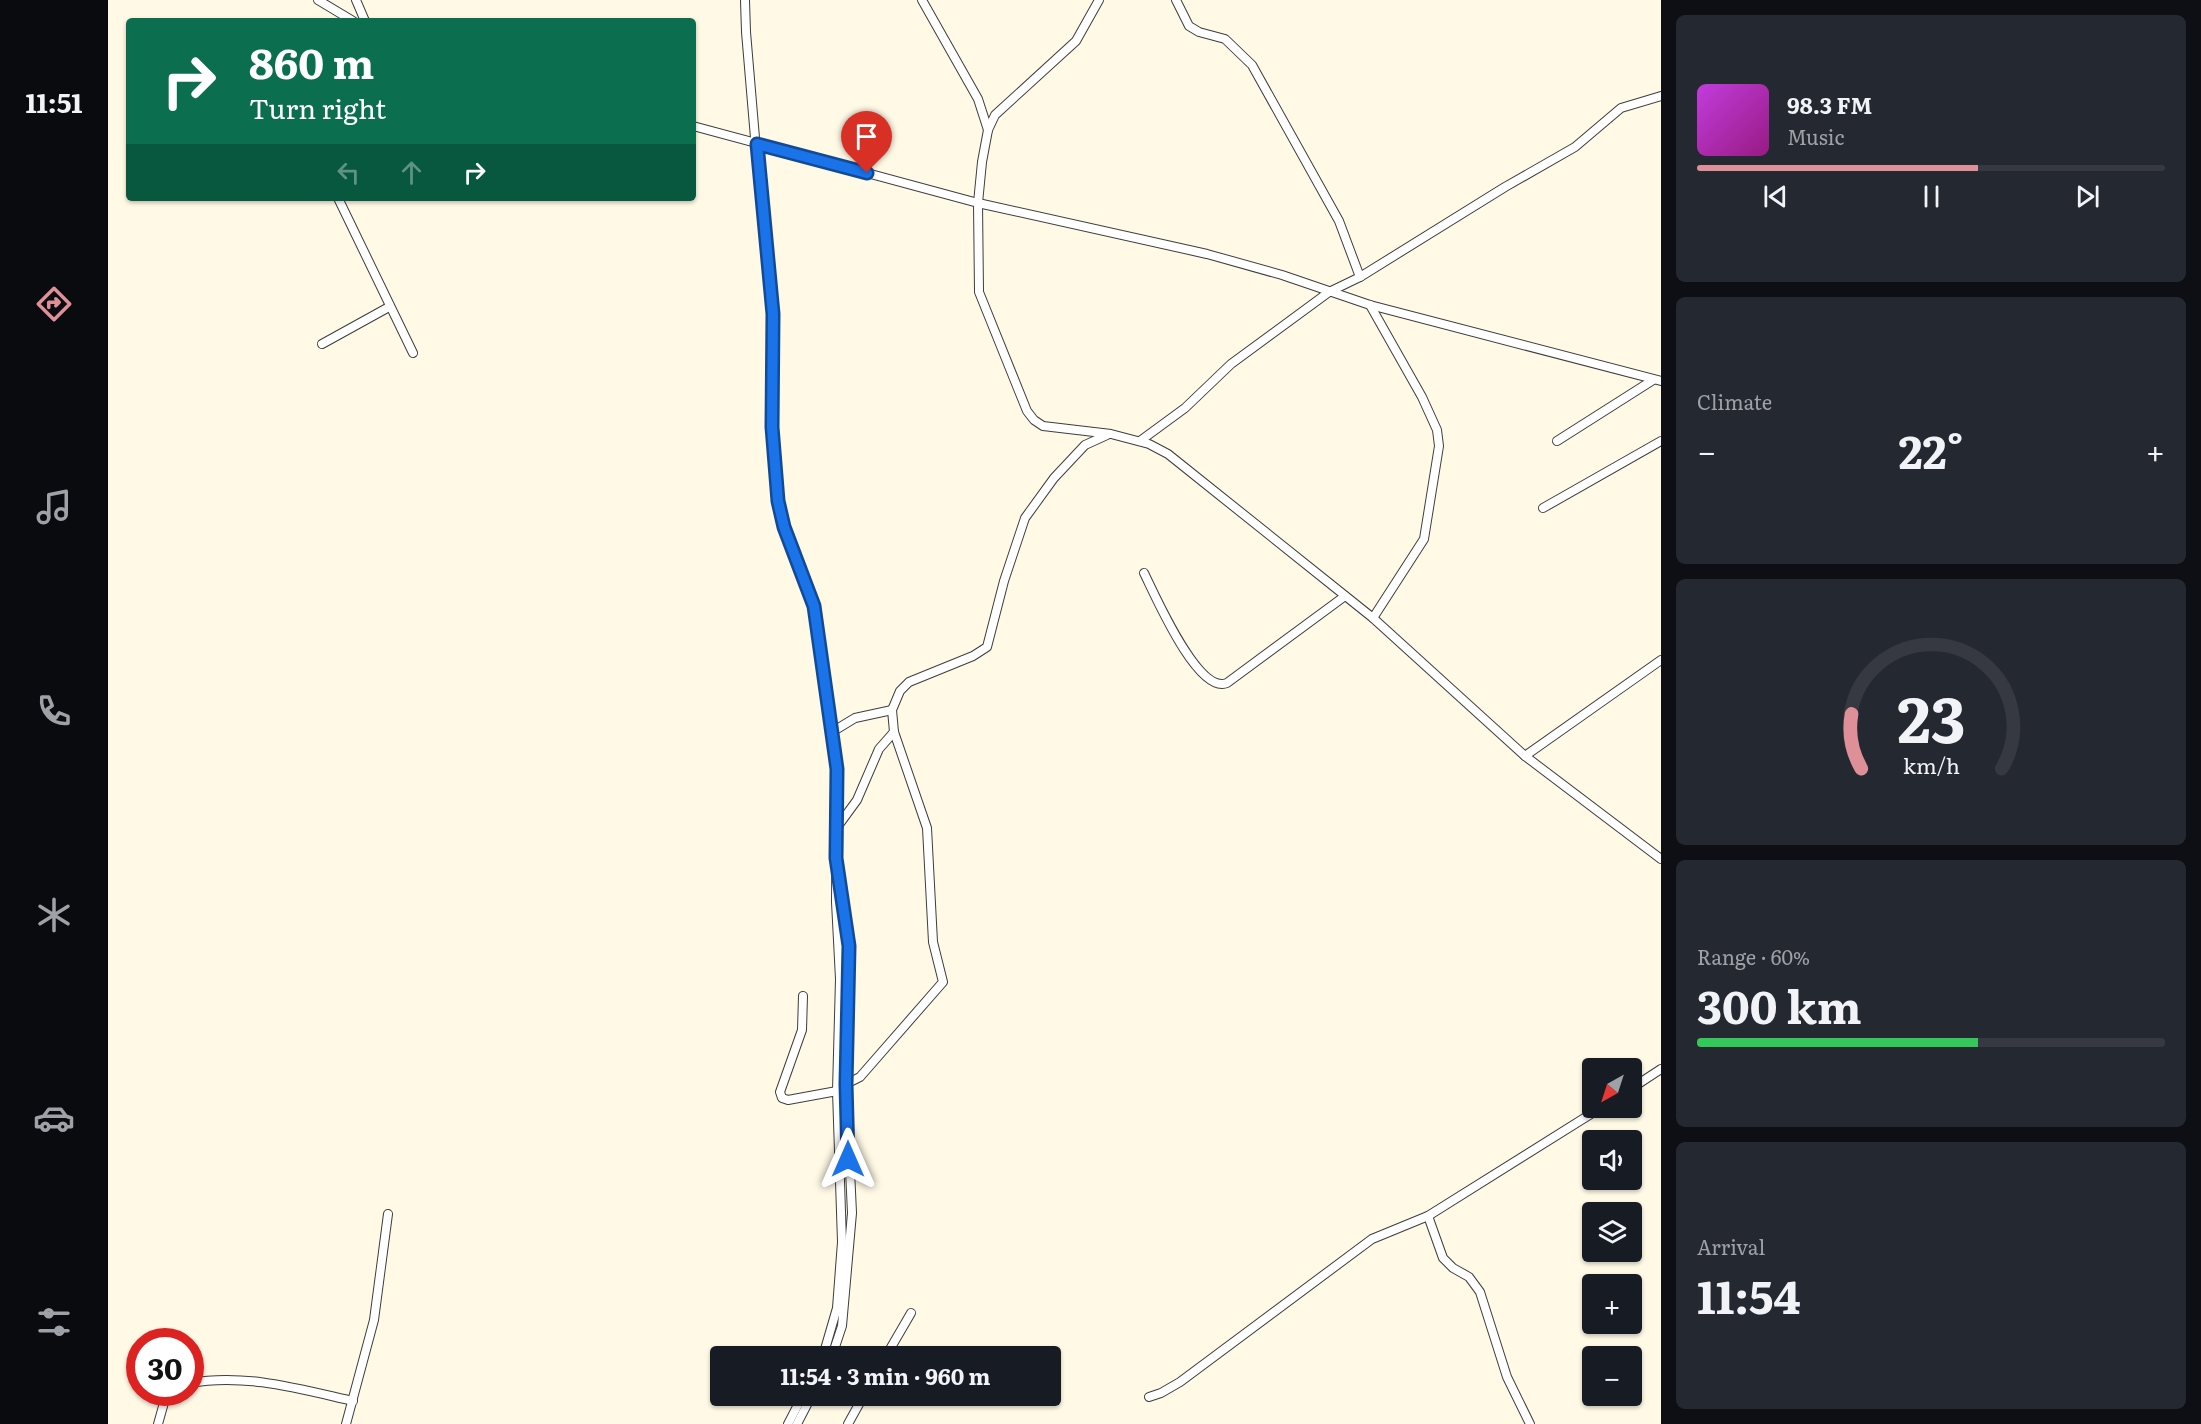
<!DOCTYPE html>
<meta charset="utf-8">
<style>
:root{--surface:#171b24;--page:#242831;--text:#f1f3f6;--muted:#9ea1a6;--line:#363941;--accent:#de8f98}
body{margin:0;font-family:Literata,serif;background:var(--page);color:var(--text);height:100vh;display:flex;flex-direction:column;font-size:22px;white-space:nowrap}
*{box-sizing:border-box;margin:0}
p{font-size:20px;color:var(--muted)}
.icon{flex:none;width:33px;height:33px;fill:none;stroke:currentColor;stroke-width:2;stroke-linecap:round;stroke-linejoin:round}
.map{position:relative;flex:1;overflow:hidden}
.side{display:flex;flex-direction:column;gap:15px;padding:15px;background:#0d0f14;width:540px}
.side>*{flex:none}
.banner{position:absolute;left:18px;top:18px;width:570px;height:183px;border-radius:6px;box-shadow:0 2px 4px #0004;background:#0b6e4f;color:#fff;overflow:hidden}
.needle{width:39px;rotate:219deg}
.controls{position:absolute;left:1474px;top:1058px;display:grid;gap:12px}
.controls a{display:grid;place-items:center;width:60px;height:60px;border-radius:6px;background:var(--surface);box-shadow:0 2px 4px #0004;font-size:30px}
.speed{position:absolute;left:18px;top:1328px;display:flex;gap:12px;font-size:30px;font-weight:700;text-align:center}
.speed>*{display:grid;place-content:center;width:78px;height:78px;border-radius:50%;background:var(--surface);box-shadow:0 2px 4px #0004;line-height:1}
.speed .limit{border:9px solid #d22;background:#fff;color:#111}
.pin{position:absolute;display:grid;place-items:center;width:51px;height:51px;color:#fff;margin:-62px -26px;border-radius:50% 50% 50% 0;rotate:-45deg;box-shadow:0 0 6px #0007}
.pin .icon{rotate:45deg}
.me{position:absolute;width:66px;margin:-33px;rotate:0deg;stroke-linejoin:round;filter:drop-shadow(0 0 4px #0008)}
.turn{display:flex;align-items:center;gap:21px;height:126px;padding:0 24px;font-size:27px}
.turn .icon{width:78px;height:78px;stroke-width:2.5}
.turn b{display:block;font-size:42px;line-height:51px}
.lanes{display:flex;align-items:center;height:57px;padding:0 24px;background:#0003;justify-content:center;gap:30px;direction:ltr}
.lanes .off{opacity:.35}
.big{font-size:45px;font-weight:700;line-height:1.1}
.side .tile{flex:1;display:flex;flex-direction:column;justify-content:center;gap:9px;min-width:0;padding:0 21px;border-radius:9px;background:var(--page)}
.side .dial{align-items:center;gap:0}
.dial svg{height:156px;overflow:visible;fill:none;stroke:var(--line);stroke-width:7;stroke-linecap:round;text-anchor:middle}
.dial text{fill:var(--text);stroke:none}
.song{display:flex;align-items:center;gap:18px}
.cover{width:72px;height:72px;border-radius:9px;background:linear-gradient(135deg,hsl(290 70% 55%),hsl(310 70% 35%))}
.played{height:6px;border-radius:3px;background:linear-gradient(90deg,var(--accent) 60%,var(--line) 60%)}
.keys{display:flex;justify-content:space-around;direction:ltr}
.heat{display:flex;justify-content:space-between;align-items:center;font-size:33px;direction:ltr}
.charge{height:9px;border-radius:4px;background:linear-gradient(90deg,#34c759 60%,var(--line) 0)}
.trip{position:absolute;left:602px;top:1346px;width:351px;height:60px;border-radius:6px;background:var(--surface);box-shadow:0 2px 4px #0004;font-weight:700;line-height:60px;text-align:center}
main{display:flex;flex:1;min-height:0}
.tab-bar{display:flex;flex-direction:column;width:108px;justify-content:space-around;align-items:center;background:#090b0e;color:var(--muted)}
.tab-bar .icon{width:42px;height:42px}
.tab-bar .selected{color:var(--accent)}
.tab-bar b{font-size:27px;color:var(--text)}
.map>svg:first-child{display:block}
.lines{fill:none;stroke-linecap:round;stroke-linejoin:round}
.minor-casing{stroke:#3d3d3d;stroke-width:10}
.minor{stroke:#fff;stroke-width:8}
.route-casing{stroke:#114b97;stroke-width:15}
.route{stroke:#1a73e8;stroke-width:10}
</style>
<main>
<nav class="tab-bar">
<b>11:51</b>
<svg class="icon selected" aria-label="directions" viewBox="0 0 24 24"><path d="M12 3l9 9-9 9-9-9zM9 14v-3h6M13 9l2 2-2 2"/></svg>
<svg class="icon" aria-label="music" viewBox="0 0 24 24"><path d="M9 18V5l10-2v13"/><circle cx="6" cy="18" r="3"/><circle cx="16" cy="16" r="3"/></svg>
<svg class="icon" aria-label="phone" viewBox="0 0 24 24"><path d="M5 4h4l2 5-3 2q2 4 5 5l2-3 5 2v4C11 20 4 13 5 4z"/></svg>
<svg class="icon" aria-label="climate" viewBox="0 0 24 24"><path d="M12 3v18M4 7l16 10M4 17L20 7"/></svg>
<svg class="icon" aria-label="car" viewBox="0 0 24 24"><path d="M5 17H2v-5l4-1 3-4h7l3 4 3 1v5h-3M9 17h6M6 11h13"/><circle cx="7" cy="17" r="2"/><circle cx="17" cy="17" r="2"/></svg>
<svg class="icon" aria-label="filters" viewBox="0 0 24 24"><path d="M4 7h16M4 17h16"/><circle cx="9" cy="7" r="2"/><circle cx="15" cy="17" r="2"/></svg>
</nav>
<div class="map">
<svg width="1553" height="1424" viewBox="0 0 1553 1424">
<rect width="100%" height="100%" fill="#fff9e6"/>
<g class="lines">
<defs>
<g id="minor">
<polyline points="210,0 245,21"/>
<polyline points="248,0 257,21"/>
<polyline points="637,0 638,32 651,185 665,314 666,469 676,527 706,605 729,769 728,902 732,979 729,1091 734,1242 729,1308 715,1356"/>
<polyline points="814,0 870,99 880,130"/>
<polyline points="991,0 968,41 887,115 880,130 874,162 870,203 871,292 919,411 926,420 935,426 1003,434 1041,444 1060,454 1265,618 1417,756 1553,859"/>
<polyline points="1068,0 1081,26 1091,32 1117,39 1144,65 1231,221 1252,277"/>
<polyline points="585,126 870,203 1099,254 1174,275 1262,305 1553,381"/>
<polyline points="230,198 305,353"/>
<polyline points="1262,305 1314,397 1329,430 1331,446 1316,539 1265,618"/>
<polyline points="214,344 281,307"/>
<polyline points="1032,441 1077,408 1123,364 1221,292 1252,277 1397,187 1467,147 1513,108 1553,96"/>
<polyline points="1449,441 1545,380"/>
<polyline points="1435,508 1553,441"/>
<path d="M1036 573C1047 595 1090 695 1119 683L1237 596"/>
<polyline points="724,732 747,718 784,710"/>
<polyline points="1417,756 1553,660"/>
<polyline points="730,826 749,800 771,749 786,732"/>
<polyline points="695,996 694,1030 672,1092 674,1098 680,1100 729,1091"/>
<polyline points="738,1084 752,1077 835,982 825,942 819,828 786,732 784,710 792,691 801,682 865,656 879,647 896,581 917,518 946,478 977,445 999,435"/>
<polyline points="1524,1088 1553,1069"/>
<polyline points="1320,1216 1335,1258 1345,1268 1361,1277 1372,1292 1399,1377 1422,1424"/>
<polyline points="724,1356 734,1326 744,1213 738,1084 741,946 731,874"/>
<polyline points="778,1356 803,1313"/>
<path d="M82 1383C137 1373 192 1389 245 1401"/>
<polyline points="1041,1397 1053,1393 1072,1382 1264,1239 1320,1216 1494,1107"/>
<polyline points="50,1424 59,1392"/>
<polyline points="238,1424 266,1320 280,1214"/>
<polyline points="680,1424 695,1395"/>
<polyline points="689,1424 704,1395"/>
<polyline points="740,1424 756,1395"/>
</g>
</defs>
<!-- minor casing -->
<use href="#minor" class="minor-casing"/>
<!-- minor -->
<use href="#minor" class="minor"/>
</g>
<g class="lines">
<defs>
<polyline id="route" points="740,1159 738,1084 741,946 728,858 729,769 706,606 676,527 670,501 664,427 665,314 649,144 759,173"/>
</defs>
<!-- route casing -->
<use href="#route" class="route-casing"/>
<!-- route -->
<use href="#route" class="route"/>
</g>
</svg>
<div class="controls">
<a><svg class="needle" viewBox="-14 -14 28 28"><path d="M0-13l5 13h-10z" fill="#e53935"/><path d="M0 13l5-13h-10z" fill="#9ea1a6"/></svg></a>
<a><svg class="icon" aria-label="sound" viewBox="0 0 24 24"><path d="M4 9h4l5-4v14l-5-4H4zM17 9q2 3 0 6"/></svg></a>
<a><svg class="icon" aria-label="layers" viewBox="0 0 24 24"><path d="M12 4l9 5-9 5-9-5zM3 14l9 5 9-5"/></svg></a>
<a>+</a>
<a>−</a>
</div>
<div class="speed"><div class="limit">30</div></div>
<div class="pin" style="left:759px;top:173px;background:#d93025"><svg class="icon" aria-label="arrive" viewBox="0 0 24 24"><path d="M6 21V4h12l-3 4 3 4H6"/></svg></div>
<svg class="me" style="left:740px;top:1159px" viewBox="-20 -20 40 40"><path d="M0-17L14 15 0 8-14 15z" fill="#1a73e8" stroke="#fff" stroke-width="4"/></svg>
<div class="trip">11:54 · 3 min · 960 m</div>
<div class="banner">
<div class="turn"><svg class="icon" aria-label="right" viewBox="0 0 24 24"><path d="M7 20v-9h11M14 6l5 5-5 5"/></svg><div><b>860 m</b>Turn right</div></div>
<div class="lanes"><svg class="icon off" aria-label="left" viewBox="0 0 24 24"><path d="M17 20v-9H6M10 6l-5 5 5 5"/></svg><svg class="icon off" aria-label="ahead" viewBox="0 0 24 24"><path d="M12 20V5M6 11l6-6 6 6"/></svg><svg class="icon" aria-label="right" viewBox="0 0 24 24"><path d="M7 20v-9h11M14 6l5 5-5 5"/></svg></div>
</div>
</div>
<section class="side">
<div class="tile">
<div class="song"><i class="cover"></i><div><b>98.3 FM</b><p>Music</p></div></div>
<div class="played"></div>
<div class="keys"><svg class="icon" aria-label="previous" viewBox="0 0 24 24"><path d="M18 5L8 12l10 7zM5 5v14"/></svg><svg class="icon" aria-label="pause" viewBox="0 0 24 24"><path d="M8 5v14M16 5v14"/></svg><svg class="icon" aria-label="next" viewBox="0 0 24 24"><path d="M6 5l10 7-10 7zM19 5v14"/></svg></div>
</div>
<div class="tile"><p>Climate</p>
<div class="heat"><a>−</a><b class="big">22°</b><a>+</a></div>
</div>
<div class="tile dial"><svg viewBox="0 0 100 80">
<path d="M14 69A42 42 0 1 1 86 69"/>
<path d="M14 69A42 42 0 0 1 9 41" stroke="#de8f98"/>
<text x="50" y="56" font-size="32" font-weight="700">23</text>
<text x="50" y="72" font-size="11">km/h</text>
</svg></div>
<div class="tile"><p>Range · 60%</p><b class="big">300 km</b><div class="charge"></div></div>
<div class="tile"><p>Arrival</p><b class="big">11:54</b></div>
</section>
</main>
